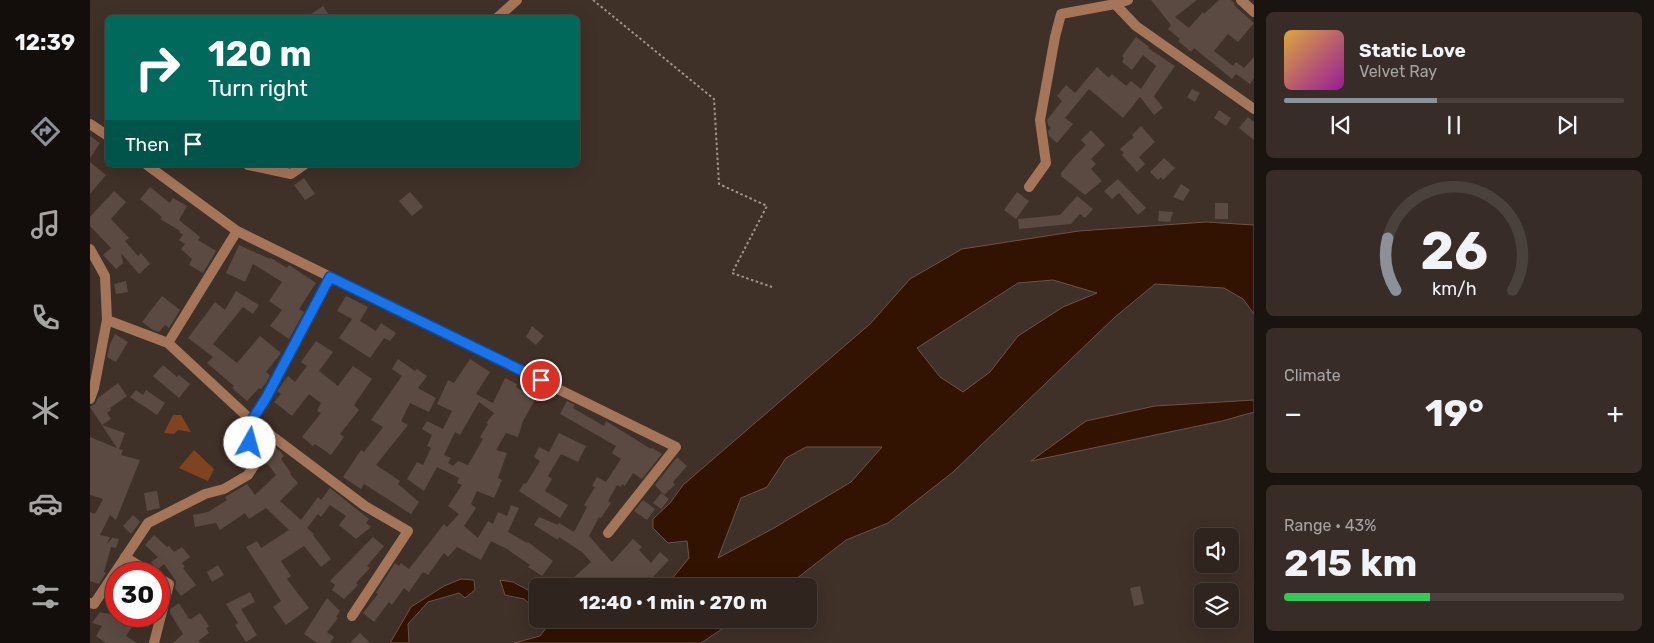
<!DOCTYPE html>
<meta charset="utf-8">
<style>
:root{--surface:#2f241e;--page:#372c27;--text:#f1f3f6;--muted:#a7a4a4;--line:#4a413c;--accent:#8c9099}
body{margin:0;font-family:Rubik,sans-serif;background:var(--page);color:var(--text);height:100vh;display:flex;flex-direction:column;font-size:19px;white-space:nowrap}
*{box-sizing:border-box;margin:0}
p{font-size:16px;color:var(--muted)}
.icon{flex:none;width:28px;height:28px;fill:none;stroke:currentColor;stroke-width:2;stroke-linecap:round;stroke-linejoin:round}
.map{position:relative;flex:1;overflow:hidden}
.sheet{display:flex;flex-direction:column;gap:12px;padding:12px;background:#1a1410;width:400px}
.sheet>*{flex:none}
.top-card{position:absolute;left:15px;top:15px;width:475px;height:152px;border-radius:8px;box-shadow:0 5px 20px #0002,0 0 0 1px var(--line);background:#00695c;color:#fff;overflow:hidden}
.controls{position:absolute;left:1104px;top:528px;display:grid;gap:10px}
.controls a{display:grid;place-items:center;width:45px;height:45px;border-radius:8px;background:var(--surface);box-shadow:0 5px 20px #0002,0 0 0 1px var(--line);font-size:25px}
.speed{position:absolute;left:15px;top:562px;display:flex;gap:10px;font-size:25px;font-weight:700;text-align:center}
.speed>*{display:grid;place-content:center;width:65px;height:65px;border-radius:50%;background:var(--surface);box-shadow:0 5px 20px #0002,0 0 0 1px var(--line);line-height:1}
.speed .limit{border:8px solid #d22;background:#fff;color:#111}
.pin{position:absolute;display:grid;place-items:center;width:42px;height:42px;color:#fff;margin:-21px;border:2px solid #fff;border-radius:50%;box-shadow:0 1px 5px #0007}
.me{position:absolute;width:55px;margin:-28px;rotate:7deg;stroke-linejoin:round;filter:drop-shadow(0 0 4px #0008)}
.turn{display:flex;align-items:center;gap:18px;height:105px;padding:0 20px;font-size:22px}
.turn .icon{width:65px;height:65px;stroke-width:2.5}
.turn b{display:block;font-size:35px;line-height:42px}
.then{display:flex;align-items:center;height:48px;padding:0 20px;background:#0003;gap:10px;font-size:19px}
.big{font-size:38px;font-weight:700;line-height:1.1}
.sheet .widget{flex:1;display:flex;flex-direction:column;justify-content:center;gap:8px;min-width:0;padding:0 18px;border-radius:8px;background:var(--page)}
.sheet .dial{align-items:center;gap:0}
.dial svg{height:130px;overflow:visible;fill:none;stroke:var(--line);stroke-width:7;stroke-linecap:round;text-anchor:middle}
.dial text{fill:var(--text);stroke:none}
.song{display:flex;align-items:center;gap:15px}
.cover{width:60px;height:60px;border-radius:8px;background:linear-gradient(135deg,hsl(40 70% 55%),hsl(300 70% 35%))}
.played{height:5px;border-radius:2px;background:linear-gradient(90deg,var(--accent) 45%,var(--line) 45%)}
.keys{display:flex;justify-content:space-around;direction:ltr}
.heat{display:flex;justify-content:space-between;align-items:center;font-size:28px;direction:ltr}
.charge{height:8px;border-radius:4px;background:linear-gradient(90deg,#34c759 43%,var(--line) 0)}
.trip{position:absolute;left:439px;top:578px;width:288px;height:50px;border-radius:8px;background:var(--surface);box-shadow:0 5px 20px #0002,0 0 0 1px var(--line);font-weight:700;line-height:50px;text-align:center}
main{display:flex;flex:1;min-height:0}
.tab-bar{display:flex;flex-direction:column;width:90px;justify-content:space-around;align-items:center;background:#130e0c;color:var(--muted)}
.tab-bar .icon{width:35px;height:35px}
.tab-bar .active{color:var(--accent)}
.tab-bar b{font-size:22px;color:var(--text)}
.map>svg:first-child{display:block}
.green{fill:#7f441f}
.water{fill:#321200;stroke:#6d5345;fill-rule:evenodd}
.building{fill:#5a4a42;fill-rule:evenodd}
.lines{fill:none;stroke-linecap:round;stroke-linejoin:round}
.path{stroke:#a0948d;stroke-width:2;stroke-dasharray:2.5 2.5;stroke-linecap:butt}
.minor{stroke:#a47559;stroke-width:10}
.route-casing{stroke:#114b97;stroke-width:12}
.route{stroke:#1a73e8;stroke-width:9}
</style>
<main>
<nav class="tab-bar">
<b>12:39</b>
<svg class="icon active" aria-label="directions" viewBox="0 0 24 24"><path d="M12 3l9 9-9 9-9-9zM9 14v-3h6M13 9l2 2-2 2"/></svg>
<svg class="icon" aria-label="music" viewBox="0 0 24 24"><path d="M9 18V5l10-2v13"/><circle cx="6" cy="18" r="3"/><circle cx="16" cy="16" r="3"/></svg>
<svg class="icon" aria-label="phone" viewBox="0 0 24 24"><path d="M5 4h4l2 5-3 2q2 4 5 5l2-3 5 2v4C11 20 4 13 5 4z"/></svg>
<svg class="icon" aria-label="climate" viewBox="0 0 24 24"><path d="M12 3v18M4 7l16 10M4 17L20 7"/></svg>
<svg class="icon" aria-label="car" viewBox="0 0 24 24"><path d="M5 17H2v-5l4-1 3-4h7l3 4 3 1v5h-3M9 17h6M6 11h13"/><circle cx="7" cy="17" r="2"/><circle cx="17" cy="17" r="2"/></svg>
<svg class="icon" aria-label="filters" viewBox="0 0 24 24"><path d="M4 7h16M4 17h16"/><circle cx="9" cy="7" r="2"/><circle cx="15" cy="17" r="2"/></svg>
</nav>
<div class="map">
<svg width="1164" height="643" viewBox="0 0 1164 643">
<rect width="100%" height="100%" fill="#3f3028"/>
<!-- green -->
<g class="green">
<polygon points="83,415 91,415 101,432 88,430 84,434 74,433"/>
<polygon points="104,450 124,469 118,481 89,468"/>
</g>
<!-- water -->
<g class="water">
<path d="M1116 222 1164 225V314L1153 299 1134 288 1065 284 1025 317 863 472 798 523 756 540 697 586H576L599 558 597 541 578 543 563 528V519L580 503 593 485 780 324 820 279 872 249 989 231ZM963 280 1007 293 973 307 928 336 900 372 873 392 850 377 827 348 928 283ZM716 447H792L761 482 684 528 628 558 651 498 677 487 696 458Z"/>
<polygon points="1164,400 1164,412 1132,421 941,461 996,421 1065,406"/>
<polygon points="371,579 384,580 385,590 375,598 369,593 338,602 318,624 319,643 300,643 321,607 354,586"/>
<polygon points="410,580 423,582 447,595 447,610 434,599 415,595"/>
<polygon points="455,619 492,619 507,627 546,619 647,619 611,643 424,643 450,636 457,627"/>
</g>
<!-- building -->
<g class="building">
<polygon points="1061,0 1107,0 1085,17 1099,28 1113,12 1114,14 1129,0 1141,0 1145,4 1144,5 1164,23 1148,42 1138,34 1124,51 1143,66 1146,62 1154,68 1164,57 1164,78 1160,84 1146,74 1142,79 1104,48 1101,52 1088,41 1090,39 1078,29 1081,25"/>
<polygon points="233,6 241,18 215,18"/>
<polygon points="1046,37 1059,47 1058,48 1085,66 1064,96 1073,108 1064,115 1050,97 1033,118 999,89 975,118 983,124 967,143 959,136 958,131 961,128 958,125 957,120 972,101 967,96 976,85 985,93 1007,67 1019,78 1022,74 1036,86 1041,81 1051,89 1066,66 1053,55 1042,70 1032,62 1034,58 1032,56"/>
<polygon points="1102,89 1110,93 1105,102 1097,97"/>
<polygon points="1129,110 1141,118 1136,126 1124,118"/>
<polygon points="1158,117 1164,122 1164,140 1149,128"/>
<polygon points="1051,126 1065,142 1049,157 1055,164 1047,172 1032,155 1034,153 1030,149 1044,137 1042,135"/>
<polygon points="1001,130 1015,145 1001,159 1006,164 1001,169 1012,181 995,195 971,176 971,173 985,156 996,145 991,140"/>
<polygon points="0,136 10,143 0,158"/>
<polygon points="1074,158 1085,168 1073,180 1071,177 1068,180 1060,172"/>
<polygon points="0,162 16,175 0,194"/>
<polygon points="214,178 225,194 215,200 204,185"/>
<polygon points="1028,179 1056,208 1048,215 1029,193 1022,199 1014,191"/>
<polygon points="1091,184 1100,190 1093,201 1083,197"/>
<polygon points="60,187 80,203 83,198 97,206 89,220 110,237 108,240 126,251 113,273 99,265 102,259 91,249 95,244 89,240 93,235 89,232 90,231 70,219 72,217 50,199"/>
<polygon points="24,191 36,202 21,219 39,238 35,241 48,256 51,253 60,264 49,274 31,253 33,263 26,269 13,255 21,248 0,226 0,217"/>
<polygon points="320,192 333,207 322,216 309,201"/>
<polygon points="927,192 939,201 926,219 914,210"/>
<polygon points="987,196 1003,209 995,218 990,214 981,224 929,229 928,219 970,215"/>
<rect x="1125" y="203" width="13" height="16"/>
<polygon points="1069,211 1083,212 1080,222 1068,221"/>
<polygon points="149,245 180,259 181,258 197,268 199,265 226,283 209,309 214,312 199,339 180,326 192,310 179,301 192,282 163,264 155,282 136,273"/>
<polygon points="36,281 38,292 26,294 24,284"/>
<polygon points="146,291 169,305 163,314 153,307 123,344 147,363 170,336 191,353 176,372 180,375 176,383 171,389 169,388 157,401 142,388 144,386 117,363 123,357 98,338 125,302 135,310"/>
<polygon points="72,296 90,310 79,328 75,325 69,332 63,330 52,322"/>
<polygon points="256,296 278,307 270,321 286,331 291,323 306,333 300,341 294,338 280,358 249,338 262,319 247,311"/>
<polygon points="442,326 454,336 446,345 436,337"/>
<polygon points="25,334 38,342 26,362 17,357 20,344"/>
<polygon points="226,341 243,352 229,371 248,386 263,366 282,379 264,405 269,410 250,434 254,437 241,455 225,444 223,446 212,437 231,413 227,411 231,403 219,394 202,416 184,402 191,394 187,391 198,376 205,382 217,366 211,362"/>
<polygon points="308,359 325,371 327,369 337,376 328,388 346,398 339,412 320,403 311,421 318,425 286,465 310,481 308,484 329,502 321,514 274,484 271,489 253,477 271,450 274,452 293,427 281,420 312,376 302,369"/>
<path d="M380 359 400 372 386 394 403 403 415 378 427 384 426 387 446 398 433 421 428 437 416 433 406 450 417 453 408 478 412 480 404 498 387 491 381 504 386 508 374 526 388 538 398 521 403 524 408 512 417 516 421 505 429 508 418 532 437 543 438 542 463 561 452 576 438 567 440 565 417 549 401 541 391 560 367 547 358 557 354 553 338 575 333 572 319 592 314 588 302 605 299 602 284 622 273 613 288 594 286 593 305 563 309 566 311 563 319 569 354 524 357 527 369 514 358 506 372 485 367 483 369 478 347 467 334 491 317 479 327 462 333 465 341 448 337 446 342 435 332 429 337 421 353 429 362 411 347 404 358 380 364 383ZM389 402 404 413 396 423 398 424 390 437 393 439 378 465 368 461 363 466 358 463 361 458 354 455 365 432 370 435Z"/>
<polygon points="73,365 87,377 89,375 100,384 89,398 63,376"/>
<polygon points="28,383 37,396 20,408 21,410 17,413 21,419 12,425 35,433 29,449 33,450 31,455 50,460 26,520 20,515 10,535 20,537 17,544 23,537 23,538 29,539 26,548 21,547 14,572 16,573 9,584 0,581 0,512 5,514 13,499 0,495 0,437 27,448 0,407 5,404 8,398"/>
<polygon points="46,390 53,395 56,390 75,403 67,415 40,397"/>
<polygon points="477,401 485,405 483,408 514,426 516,421 561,449 562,448 572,454 552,479 543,473 535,486 532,484 531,487 527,485 518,501 521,503 511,518 509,517 499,536 522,562 543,539 552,547 549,550 561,563 570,552 579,560 562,578 565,582 560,586 489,586 482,579 501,562 492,552 469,537 468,540 444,525 449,517 468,525 469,523 484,532 497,507 494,505 505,487 502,486 507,477 516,482 531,459 522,453 526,446 470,414"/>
<polygon points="469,433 496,446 488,462 471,454 458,476 462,479 455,491 478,505 470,518 429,491 434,483 436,484 450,461 444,457 449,447 459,452"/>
<polygon points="179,442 190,451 194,456 191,459 201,473 200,474 208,483 190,501 211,520 228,497 231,500 240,488 279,519 276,523 281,527 266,539 249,525 256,516 240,505 231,517 228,514 217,528 224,534 223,535 241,559 231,567 214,546 191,561 201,576 197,579 219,608 196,625 183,607 191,601 156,547 167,541 171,548 199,530 176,508 159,519 155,513 130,530 126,523 105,527 103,515 118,512 137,500 135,497 157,484 165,495 186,475 175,460 180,456 173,447"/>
<polygon points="587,457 597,466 583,482 585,485 574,495 565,485"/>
<polygon points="67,491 70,508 57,511 54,493"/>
<polygon points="571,493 579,499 571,509 563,503"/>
<polygon points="553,500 565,509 557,520 544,511"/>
<polygon points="43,515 50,522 41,534 33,526"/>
<polygon points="64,535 77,547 79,546 84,552 92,547 100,557 92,563 95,567 93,568 106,585 91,596 85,588 86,581 74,564 67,570 61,562 68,557 55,545"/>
<polygon points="283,537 294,546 277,566 280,568 266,583 268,585 254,599 242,590 245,585 240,581"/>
<polygon points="128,565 134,575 122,582 117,572"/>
<polygon points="1050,586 1054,604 1044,606 1040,588"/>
<polygon points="160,592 165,602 151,609 167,635 156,642 145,625 148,623 136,604"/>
<polygon points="237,598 250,611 246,617 248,618 237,632 244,637 240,643 227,643 214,634"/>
<polygon points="26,603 26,616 64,616 58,627 46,621 36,636 47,643 16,643 6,636 12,626 2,623 10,612 19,614"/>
<polygon points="89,603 99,619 101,619 110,613 119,626 116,628 119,633 108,641 112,643 83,643 93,634 80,613 80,609"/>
<polygon points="270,633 280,643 260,643"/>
</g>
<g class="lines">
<!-- path -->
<polyline class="path" points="503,0 624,99 629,184 677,206 642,273 682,287"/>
<!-- minor -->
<g class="minor">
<polyline points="1038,0 1025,4 1046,26 1164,109"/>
<polyline points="1151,0 1164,12"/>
<polyline points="407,18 427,0"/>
<polyline points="0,124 18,136"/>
<polyline points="57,165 147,231 586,447 518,533"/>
<polyline points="158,165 201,174 214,165"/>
<polyline points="939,187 956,163 950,120 965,37 971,14 1025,4"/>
<polyline points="0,249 15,276 17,320 4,388 0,399"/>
<polyline points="17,320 78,343 162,421 275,506 318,531 262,616"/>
<polyline points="78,343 147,231"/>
<polyline points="35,557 62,574"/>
<polyline points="0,603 4,604 58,523 115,494 134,489 158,475 165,464 160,443 162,421 176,398 240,277"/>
<polyline points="64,643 79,584 69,578"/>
</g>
</g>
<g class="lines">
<defs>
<polyline id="route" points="160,443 162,420 176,398 240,277 451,380"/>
</defs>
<!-- route casing -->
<use href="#route" class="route-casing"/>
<!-- route -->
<use href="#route" class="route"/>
</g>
</svg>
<div class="controls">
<a><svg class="icon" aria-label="sound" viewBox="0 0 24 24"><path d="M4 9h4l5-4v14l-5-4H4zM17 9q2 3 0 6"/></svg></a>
<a><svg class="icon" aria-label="layers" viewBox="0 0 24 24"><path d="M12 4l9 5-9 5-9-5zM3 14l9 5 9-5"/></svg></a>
</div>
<div class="speed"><div class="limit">30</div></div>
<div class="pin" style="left:451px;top:380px;background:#d93025"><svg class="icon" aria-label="arrive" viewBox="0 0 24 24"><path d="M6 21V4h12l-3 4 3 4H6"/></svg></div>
<svg class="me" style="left:160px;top:443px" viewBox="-20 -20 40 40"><circle r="19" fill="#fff"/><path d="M0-13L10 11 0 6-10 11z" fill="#1a73e8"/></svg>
<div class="trip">12:40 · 1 min · 270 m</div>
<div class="top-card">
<div class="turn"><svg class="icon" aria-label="right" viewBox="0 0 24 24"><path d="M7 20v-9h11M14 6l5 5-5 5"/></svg><div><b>120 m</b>Turn right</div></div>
<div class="then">Then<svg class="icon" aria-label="arrive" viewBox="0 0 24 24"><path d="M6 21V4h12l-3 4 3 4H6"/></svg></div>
</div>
</div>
<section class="sheet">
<div class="widget">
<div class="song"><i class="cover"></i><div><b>Static Love</b><p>Velvet Ray</p></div></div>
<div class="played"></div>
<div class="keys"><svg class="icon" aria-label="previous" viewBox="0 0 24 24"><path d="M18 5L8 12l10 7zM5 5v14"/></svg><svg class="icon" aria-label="pause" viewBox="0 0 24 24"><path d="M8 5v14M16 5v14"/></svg><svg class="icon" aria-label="next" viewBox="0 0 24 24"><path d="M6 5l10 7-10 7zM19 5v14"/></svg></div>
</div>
<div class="widget dial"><svg viewBox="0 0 100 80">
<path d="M14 69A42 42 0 1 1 86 69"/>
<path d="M14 69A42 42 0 0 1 9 37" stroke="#8c9099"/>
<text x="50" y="56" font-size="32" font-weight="700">26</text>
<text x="50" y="72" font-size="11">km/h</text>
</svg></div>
<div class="widget"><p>Climate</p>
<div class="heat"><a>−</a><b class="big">19°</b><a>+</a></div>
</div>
<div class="widget"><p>Range · 43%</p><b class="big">215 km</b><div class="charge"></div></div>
</section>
</main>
